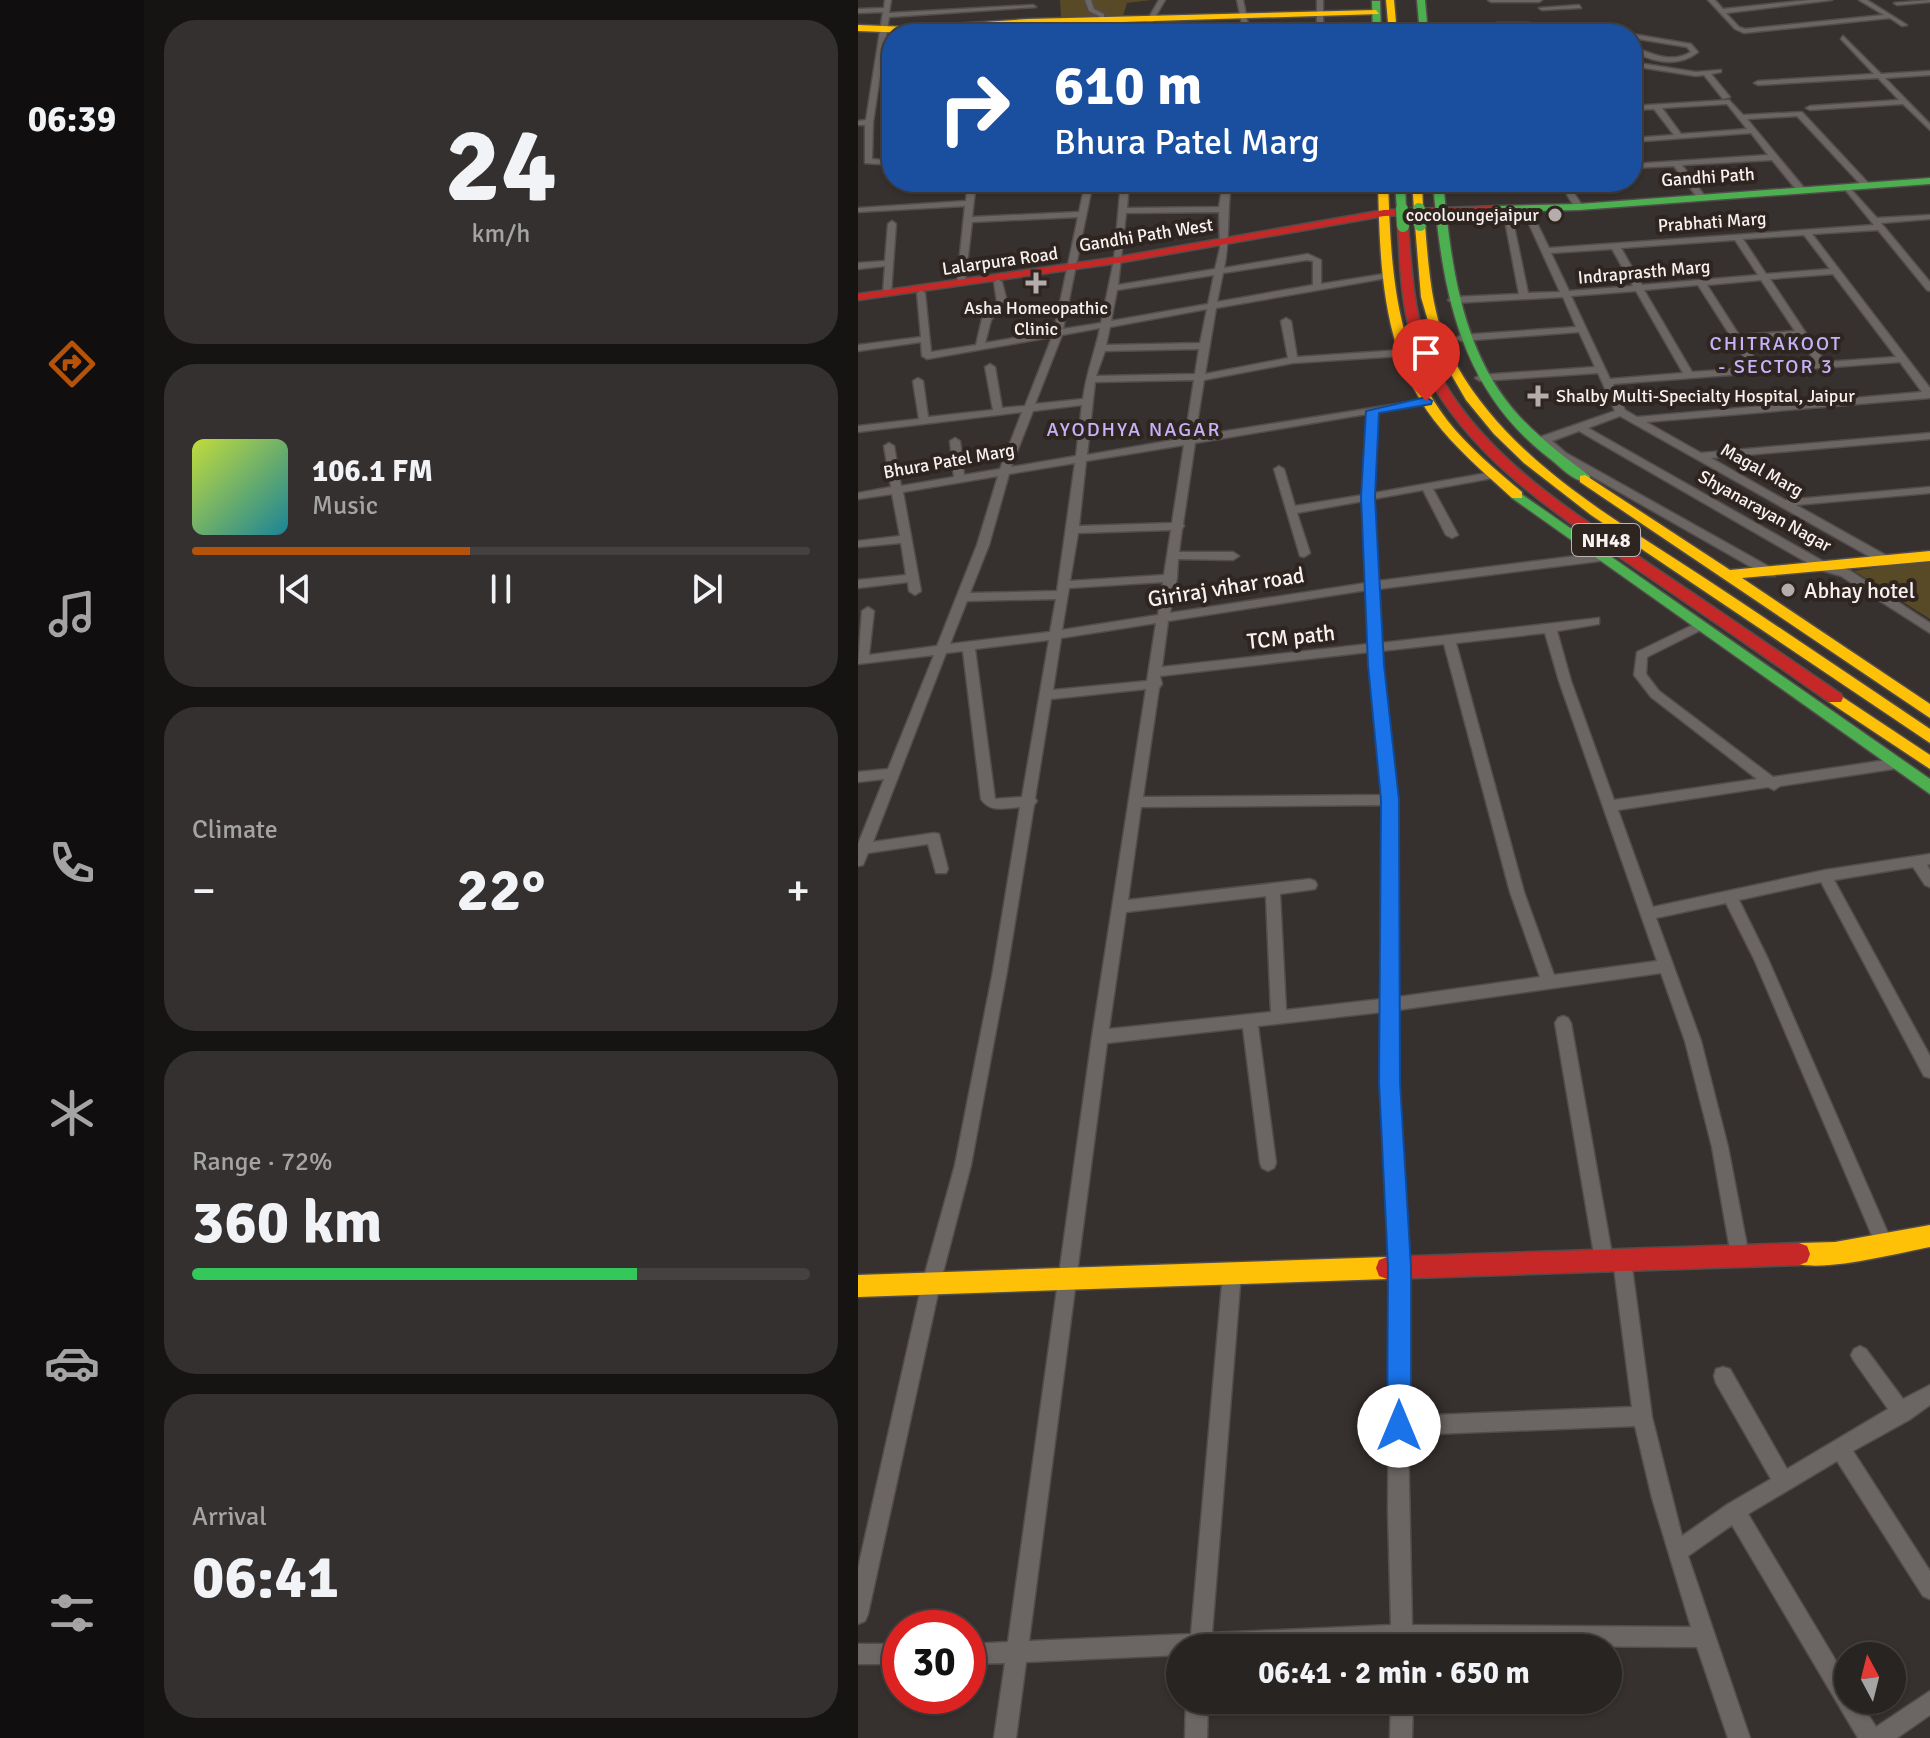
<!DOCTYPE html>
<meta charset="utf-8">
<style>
:root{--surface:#282422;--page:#34302f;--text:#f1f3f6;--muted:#a5a4a5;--line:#444140;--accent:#b45309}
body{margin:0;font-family:Signika,sans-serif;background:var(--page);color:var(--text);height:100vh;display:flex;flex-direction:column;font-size:30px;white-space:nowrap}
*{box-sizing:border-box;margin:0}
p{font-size:26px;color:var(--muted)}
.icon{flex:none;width:44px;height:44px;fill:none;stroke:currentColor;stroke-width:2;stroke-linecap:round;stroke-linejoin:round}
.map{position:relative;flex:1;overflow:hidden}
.side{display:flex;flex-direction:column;gap:20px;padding:20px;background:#161413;width:714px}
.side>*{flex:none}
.hud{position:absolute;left:24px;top:24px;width:760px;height:168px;border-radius:32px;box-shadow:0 2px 6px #0004,0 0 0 2px var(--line);background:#1a4fa0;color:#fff;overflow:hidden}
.needle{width:52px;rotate:353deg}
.tools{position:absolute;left:976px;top:1642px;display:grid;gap:16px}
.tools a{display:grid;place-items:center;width:72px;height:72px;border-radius:50%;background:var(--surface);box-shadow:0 2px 6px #0004,0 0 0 2px var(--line);font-size:40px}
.speed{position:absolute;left:24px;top:1610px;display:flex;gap:16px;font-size:40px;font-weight:700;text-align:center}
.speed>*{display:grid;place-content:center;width:104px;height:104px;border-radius:50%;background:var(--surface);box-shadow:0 2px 6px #0004,0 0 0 2px var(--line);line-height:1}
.speed .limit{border:12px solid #d22;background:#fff;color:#111}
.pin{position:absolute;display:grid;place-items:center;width:68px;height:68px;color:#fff;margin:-82px -34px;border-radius:50% 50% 50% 0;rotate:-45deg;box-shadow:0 0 8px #0007}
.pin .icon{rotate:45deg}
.me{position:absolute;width:88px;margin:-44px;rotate:0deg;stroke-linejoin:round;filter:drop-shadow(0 0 6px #0008)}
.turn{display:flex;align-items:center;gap:28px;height:168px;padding:0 40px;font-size:36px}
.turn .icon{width:104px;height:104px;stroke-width:2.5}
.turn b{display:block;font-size:56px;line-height:68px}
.big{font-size:60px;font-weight:700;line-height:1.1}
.side .widget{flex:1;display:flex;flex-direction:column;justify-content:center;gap:12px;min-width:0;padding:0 28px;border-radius:32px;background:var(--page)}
.side .dial{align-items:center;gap:0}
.dial b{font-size:104px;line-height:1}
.song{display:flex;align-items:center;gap:24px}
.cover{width:96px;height:96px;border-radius:12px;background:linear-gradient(135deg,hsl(70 70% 55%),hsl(190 70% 35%))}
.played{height:8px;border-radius:4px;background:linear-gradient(90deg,var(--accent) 45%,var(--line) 45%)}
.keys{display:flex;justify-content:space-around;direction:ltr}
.heat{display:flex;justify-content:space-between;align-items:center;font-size:44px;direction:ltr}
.charge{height:12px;border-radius:6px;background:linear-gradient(90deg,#34c759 72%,var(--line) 0)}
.trip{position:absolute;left:308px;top:1634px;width:456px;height:80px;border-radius:40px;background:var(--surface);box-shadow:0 2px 6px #0004,0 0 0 2px var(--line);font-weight:700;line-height:80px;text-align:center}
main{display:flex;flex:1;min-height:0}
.tabs{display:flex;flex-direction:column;width:144px;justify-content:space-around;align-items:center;background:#100e0e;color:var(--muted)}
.tabs .icon{width:56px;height:56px}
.tabs .active{color:var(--accent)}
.tabs b{font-size:36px;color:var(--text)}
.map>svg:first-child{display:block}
.green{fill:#584927}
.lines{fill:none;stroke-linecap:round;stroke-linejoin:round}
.street-casing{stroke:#524c4a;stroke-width:3}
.fast-casing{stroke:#524c4a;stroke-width:3}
.slow-casing{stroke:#524c4a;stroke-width:3}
.jam-casing{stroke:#524c4a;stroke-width:3}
.street{fill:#6b6664;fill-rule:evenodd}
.fast{fill:#4caf50;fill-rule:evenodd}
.slow{fill:#ffc107;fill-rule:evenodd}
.jam{fill:#c62828;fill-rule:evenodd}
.fast-bridge-casing{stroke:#524c4a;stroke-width:14;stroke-linecap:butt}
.fast-bridge{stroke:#4caf50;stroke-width:12}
.route{fill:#1a73e8;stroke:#114b97;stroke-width:2}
.poi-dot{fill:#b5adab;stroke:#2f2520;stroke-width:3}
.labels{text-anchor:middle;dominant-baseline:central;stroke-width:8;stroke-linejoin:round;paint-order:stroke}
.far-street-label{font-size:18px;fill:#f9f1ef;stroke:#2f2520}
.far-poi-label{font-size:18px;fill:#f9f1ef;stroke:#2f2520;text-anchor:end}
.far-neighbourhood-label{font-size:20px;letter-spacing:2px;fill:#c5b2f9;stroke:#2f2520}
.shield{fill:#2f2520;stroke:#bcb4b1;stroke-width:2}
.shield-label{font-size:20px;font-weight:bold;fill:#f9f1ef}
.street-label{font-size:22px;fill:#f9f1ef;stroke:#2f2520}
.poi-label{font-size:22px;fill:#f9f1ef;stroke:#2f2520;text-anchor:start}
</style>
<main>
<nav class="tabs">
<b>06:39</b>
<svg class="icon active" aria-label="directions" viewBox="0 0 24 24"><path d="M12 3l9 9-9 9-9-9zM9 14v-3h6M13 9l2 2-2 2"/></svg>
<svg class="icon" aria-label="music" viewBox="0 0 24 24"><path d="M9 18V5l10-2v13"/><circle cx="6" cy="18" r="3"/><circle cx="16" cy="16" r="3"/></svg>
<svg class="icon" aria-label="phone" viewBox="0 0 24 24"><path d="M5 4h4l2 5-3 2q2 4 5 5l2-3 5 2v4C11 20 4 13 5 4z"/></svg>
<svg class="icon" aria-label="climate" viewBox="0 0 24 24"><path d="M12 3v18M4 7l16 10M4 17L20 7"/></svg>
<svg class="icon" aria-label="car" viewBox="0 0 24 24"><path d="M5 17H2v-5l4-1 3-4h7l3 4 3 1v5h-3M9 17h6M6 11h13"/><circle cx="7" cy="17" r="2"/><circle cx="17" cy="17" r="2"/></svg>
<svg class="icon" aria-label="filters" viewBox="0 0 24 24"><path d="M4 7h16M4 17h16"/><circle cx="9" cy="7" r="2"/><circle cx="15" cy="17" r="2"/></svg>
</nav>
<section class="side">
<div class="widget dial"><b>24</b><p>km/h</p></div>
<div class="widget">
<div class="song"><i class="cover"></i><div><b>106.1 FM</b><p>Music</p></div></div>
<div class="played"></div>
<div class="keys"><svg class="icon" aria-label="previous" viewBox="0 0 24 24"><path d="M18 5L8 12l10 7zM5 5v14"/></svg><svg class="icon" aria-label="pause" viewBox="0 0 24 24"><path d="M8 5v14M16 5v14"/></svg><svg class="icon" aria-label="next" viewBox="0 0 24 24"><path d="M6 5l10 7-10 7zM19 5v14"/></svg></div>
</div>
<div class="widget"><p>Climate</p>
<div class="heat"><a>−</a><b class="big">22°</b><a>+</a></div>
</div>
<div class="widget"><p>Range · 72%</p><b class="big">360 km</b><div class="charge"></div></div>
<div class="widget"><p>Arrival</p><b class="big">06:41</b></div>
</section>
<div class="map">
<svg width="1072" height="1738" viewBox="0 0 1072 1738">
<rect width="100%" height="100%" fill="#36302e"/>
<!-- green -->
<g class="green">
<polygon points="202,0 294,0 269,3 265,16 203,17"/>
<polygon points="1062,560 1072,562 1072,619 996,571"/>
</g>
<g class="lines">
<defs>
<g id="street">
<polygon points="27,0 33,0 31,13 175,5 178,7 31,17 15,122 14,159 34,161 34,165 7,163 7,125 0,125 0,121 8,120 25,12 0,13 0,9 26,8"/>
<polygon points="227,0 233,0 236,9 246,14 246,21 242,21 241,16 231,11"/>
<polygon points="301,0 307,0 296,19 292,34 286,34 290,19"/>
<polygon points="379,0 385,0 392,34 386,34"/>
<rect x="459" y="0" width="6" height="34"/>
<polygon points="630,0 684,0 681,2 633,2"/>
<polygon points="850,0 857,0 865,9 952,0 974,0 868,13 881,27 887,29 1026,15 1001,0 1009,0 1049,25 1044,26 1032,18 886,33 877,29"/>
<polygon points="1072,0 1072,2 1039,5 1036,3"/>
<polygon points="721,5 723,8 684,10 681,8"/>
<polygon points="254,18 257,20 256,34 250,34 251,20"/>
<polygon points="189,20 192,22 191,34 185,34 186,22"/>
<polygon points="639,23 671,23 674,25 671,27 637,26"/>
<polygon points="634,28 650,34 634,32 566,34 563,32 566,30"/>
<polygon points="709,32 762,32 765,34 706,34"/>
<path d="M774 34 833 44 840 52C820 68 795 62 774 51V46C794 54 813 64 833 52L829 47 774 38Z"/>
<polygon points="985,36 1023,74 1072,71 1072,75 1027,78 1072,124 1072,130 1045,104 952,110 948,108 952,106 1041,100 1020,78 900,85 896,83 900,81 1016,74 983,39"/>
<polygon points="774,62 838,72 863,70 863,72 853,74 872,97 865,99 846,75 838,76 774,66"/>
<path d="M871 100 885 115 944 112 1013 186 1006 188 939 116 889 119 947 189V193H941L914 160 824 165 848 198 844 200H841L816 166 774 168V164L910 155 893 133 774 142V138L816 135 796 109 774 110V106ZM869 104 889 129 823 134 804 108Z"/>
<path d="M110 182H118L114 217 221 212 226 189 166 191 162 189 166 187 235 182 205 329 243 323 256 260 263 182H271L269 208 361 207 365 182H373C369 211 372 239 366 268L450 254 463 260V284L532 273V277L529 278 358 308 347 374 430 358 423 321 428 318 433 321 439 357 543 350 548 353 543 356 435 363 346 380 337 436 571 399V403L519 412 516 493 635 472 640 475 635 478 575 489 600 535 594 538 588 535 565 490 515 499 520 581 742 553 748 557 742 561 520 589 523 643 741 618V624L699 631 713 681 756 800 899 779 793 697 776 675 779 652 841 622 847 626 845 629 789 657 788 674 801 691 915 777 1035 759 1040 761 1042 764 1040 767 1035 769 922 786 916 790 910 787 760 810 795 907 967 870 1072 854V864L1069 865 1072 870V887L1067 885 1055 867 976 880 1072 1056V1078L1066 1076 963 882 881 900 910 959 1033 1240 1036 1246 1033 1252 1027 1254 1021 1252 896 959 868 903 798 918 843 1041 870 1147 891 1256 888 1262 882 1265 876 1262 873 1256 854 1147 827 1041 803 973 540 1010V1082L550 1267V1416L774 1407 755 1260 758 1254 764 1251 770 1254 773 1260 794 1417 824 1536 870 1504 913 1479 858 1383 856 1376 858 1369 865 1367 872 1369 929 1469 1030 1409 996 1361 993 1355 996 1349 1002 1346 1008 1349 1045 1399 1072 1385V1405L1051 1420 995 1451 1072 1571V1599L1065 1596 979 1461 890 1514 990 1681V1700H1001L1018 1727 1072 1691V1715L1039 1738H1000L874 1525 830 1556 892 1738H870L839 1647 554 1645V1648H534V1646L322 1648V1655L168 1662 158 1738H136L147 1663 110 1664V1644L150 1642 234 1037 288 689 193 699 177 798 179 801 176 805 149 971 113 1165 82 1284 10 1614 7 1621 0 1624V1568L64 1284 97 1165 135 971 162 807C147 808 132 813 123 799L105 651 88 653 15 842 76 833 81 834 90 869 88 873H78L70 844 10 853 5 865 0 866V844L26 779 0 782V772L30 769 76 655 0 664 4 611 10 607 16 611 11 655 79 646 119 545 140 476 45 492 63 591 57 595 51 591 50 582 0 588V580L48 575 43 543 0 547V541L42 536 34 494 0 499V493L33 487 26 446 31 443 36 446 43 486 96 477 92 441 97 438 102 441 106 475 142 469 164 412 0 432V426L61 419 55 381 60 378 65 381 70 417 135 410 127 367 132 364 137 367 144 408 167 406 194 337 69 359 64 356 63 342 0 351V345L63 337 59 293 63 290 67 293 73 352 118 345 124 319 139 302 136 282 140 279 144 282 149 302 133 320 127 343 196 331 220 217 114 222 107 282 103 285 99 282 107 206 0 212V208L108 201ZM361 212 362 248 357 269 260 285 268 213ZM449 260 455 261V285L359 302 365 273ZM356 275 350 304 253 321 259 290ZM349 309 342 343 248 345 252 327ZM242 328C237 352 228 374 225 399L177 404 204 335ZM341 349 337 374 238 376 247 351ZM336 380 327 438 229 455 237 382ZM224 405 218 456 153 467 175 411ZM509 414 505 495 437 506 426 469 421 466 416 469 442 556 446 557 452 553 439 513 505 501 508 583 312 613 319 578 320 559 375 560 381 556 375 552H321L324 529 326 526 325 524 337 443ZM326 445 314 523 221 526 228 461ZM217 463 199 591 112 593 131 545 151 474ZM313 530 306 575 212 581 220 533ZM305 582 300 615 204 630 211 588ZM509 590 511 644 304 667 310 621ZM198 599 192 632 92 644 109 601ZM298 623 289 681 195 690 203 638ZM687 633 701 681 799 961 696 975 666 892 598 643ZM191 640 164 797 137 799 117 649ZM586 644 652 892 682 977 540 997 539 800 523 651ZM511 652 525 795 285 797 301 688 304 684 302 676ZM525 805 524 999 428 1010 422 894 457 889 459 885 457 881 452 879 270 900 283 807ZM408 896 413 1012 251 1029 268 912ZM524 1012V1082L532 1267 530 1511 533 1625 354 1633 383 1273 380 1267 374 1264 368 1267 365 1273 333 1634 171 1641 249 1043 385 1028 402 1163 404 1168 410 1171 416 1168 418 1163 400 1026ZM777 1426 794 1498 833 1627 554 1625 550 1435Z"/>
<polygon points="701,182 709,182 725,207 724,209 718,209"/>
<path d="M989 185 1019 218 1072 215V219L1023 223 1072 282V291L1069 290 1020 230 954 234 1072 388V398L788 422 843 453 1072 433V439L853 458 927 500 1072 487V493L938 505 1031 557V563H1023L762 416 730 428 970 564 991 570 1072 623V633L983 576 962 570 721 431 694 441 708 453 917 570V576H909L700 457 686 444 675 445V441L682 437 757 411 740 373 622 381 617 378 622 375 737 367 721 332 603 341 598 338 603 335 718 327 705 297 595 303 590 300 595 297 661 294 648 226 652 223 656 226 670 293 702 292 666 213 667 211 674 213 691 248 1016 225 985 187ZM946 235 972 269 908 274 885 239ZM877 240 900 275 784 285 763 248ZM754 249 775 286 711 291 693 253ZM975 274 1038 357 967 362 912 279ZM903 280 937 331 881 335 849 285ZM840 285 893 368 834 372 786 290ZM778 291 825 373 752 379 713 296ZM940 336 958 363 902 367 885 340ZM1042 362 1064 392 779 417 767 410 755 384Z"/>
<polygon points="34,221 38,224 33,293 29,296 25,293 27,266 0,269 0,263 27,261 30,224"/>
<polygon points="705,1016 710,1018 713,1023 755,1260 752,1266 746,1269 740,1266 737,1260 697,1023 700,1018"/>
<rect x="0" y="1644" width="42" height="20"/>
<polygon points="328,1700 350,1700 349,1738 327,1738"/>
<polygon points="533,1700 555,1700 554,1738 532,1738"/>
</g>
<g id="fast">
<polygon points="559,0 567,0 570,34 562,34"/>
<polygon points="514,1 522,1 523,34 515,34"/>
<polygon points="1072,178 1072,184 721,210 640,212 635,209 640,206 721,204"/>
<polygon points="537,182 547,182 548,211 539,209"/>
<path d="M575 182H585C593 264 603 353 662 417 683 439 707 458 732 476V482C717 484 702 466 691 458 600 388 584 288 575 182Z"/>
<polygon points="659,491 1072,779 1072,794 654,498 654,492"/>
</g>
<g id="slow">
<polygon points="528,0 536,0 539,34 531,34"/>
<polygon points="518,10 521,14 170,25 51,33 0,31 0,25 51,27 170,19"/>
<path d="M520 182H530C533 267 536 350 589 420 610 447 638 470 664 492V498H654C630 476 605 455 584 430 524 360 522 270 520 182Z"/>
<polygon points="554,182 564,182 565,211 556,209"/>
<path d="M562 222 567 225C571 273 574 323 599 366 654 462 755 518 845 577 921 627 996 678 1072 729V743L733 515 666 463 636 434 608 400 578 348 563 297 557 225Z"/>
<polygon points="727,475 872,570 1072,551 1072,561 884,578 1072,704 1072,718 722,482 722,476"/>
<polygon points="977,692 1072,755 1072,769 971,702 969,698"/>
<path d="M1072 1225V1247C1039 1253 962 1274 933 1262L930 1254 933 1246 941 1243 977 1242Z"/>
<polygon points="529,1257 537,1260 540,1268 537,1276 529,1279 0,1297 0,1275"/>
</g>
<g id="jam">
<polygon points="640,206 645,209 644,211 526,216 260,263 0,300 0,294 260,257 526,210"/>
<path d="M545 223 550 226C554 274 556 325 578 368 625 458 715 512 796 567 859 609 921 652 983 694L985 698 983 702H971C910 659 848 616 786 574 703 517 613 461 566 369 544 325 542 274 540 226Z"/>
<polygon points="941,1243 949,1246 952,1254 949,1262 941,1265 529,1279 521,1276 518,1268 521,1260 529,1257"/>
</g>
</defs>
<!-- street casing -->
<use href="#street" class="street-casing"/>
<!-- fast casing -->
<use href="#fast" class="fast-casing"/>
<!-- slow casing -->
<use href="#slow" class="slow-casing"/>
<!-- jam casing -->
<use href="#jam" class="jam-casing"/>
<!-- street -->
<use href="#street" class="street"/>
<!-- fast -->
<use href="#fast" class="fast"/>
<!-- slow -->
<use href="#slow" class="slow"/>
<!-- jam -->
<use href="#jam" class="jam"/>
<defs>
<g id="fast-bridge">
<polyline points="544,209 545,226"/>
<polyline points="561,209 562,225"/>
</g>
</defs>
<!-- fast-bridge casing -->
<use href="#fast-bridge" class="fast-bridge-casing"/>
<!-- fast-bridge -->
<use href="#fast-bridge" class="fast-bridge"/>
</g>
<!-- route -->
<polygon class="route" points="568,397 574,401 573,404 521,413 517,497 526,665 541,800 542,1082 553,1267 553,1426 550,1435 541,1438 533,1435 529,1426 530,1267 521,1082 523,800 510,665 503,497 508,411"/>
<!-- markers -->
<g class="poi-dot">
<circle cx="697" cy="215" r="8"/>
<path d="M174 271h8v8h8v8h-8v8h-8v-8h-8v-8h8z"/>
<path d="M676 384h8v8h8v8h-8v8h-8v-8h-8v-8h8z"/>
<circle cx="930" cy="590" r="8"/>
</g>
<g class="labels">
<!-- far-street labels -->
<g class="far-street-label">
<text transform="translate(850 177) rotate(-4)">Gandhi Path</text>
<text transform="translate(854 222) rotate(-4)">Prabhati Marg</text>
<text transform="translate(288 235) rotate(-9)">Gandhi Path West</text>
<text transform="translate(142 261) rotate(-8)">Lalarpura Road</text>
<text transform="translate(786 272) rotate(-5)">Indraprasth Marg</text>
<text transform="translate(91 461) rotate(-10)">Bhura Patel Marg</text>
<text transform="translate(904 470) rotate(29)">Magal Marg</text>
<text transform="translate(907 511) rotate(29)">Shyanarayan Nagar</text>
</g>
<!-- far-poi labels -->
<g class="far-poi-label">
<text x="681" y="215">cocoloungejaipur</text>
<text x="178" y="308" text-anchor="middle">Asha Homeopathic<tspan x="178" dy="21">Clinic</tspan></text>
<text x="698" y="396" text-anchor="start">Shalby Multi-Specialty Hospital, Jaipur</text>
</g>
<!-- far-neighbourhood labels -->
<g class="far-neighbourhood-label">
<text x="918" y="343">CHITRAKOOT<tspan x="918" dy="23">- SECTOR 3</tspan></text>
<text x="276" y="429">AYODHYA NAGAR</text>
</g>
<!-- shield labels -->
<rect class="shield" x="714" y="524" width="68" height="32" rx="6"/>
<g class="shield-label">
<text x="748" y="540">NH48</text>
</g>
<!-- street labels -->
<g class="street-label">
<text transform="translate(368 587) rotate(-9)">Giriraj vihar road</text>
<text transform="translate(433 637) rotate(-6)">TCM path</text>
</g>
<!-- poi labels -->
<g class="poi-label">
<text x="946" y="590">Abhay hotel</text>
</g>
</g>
</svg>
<div class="tools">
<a><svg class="needle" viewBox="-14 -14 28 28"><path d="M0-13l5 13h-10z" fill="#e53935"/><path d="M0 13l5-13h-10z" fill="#a5a4a5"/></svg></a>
</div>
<div class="speed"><div class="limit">30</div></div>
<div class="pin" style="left:568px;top:401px;background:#d93025"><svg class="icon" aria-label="arrive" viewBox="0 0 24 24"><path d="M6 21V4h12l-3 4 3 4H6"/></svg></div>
<svg class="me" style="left:541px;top:1426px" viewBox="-20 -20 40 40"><circle r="19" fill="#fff"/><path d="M0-13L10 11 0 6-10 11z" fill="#1a73e8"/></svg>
<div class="trip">06:41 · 2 min · 650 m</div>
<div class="hud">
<div class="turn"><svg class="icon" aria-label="right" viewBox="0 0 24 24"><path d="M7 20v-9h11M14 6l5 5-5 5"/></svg><div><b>610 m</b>Bhura Patel Marg</div></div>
</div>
</div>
</main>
